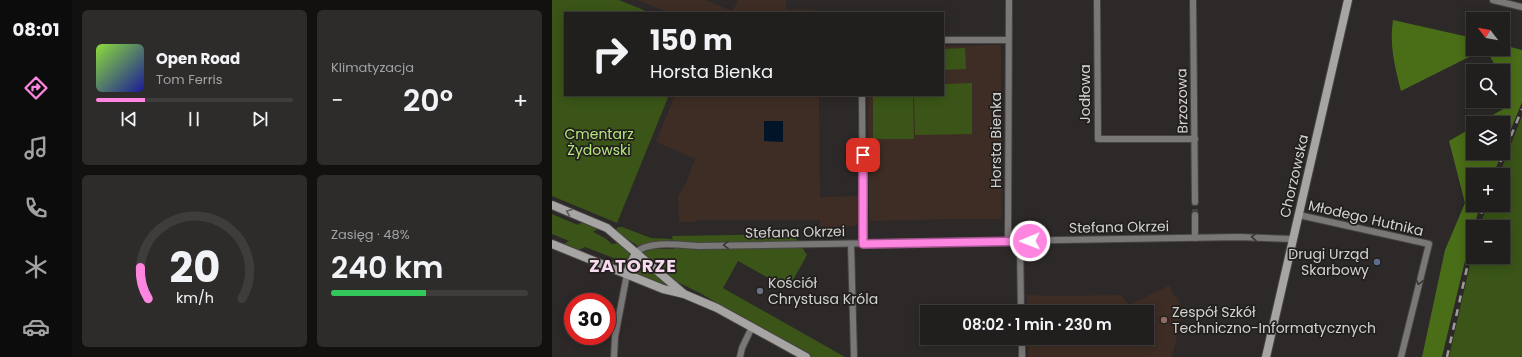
<!DOCTYPE html>
<html lang="pl">
<meta charset="utf-8">
<style>
:root{--surface:#211f1e;--page:#2d2c2b;--text:#f1f3f6;--muted:#a2a2a4;--line:#3e3d3c;--accent:#fe85e0}
body{margin:0;font-family:Poppins,sans-serif;background:var(--page);color:var(--text);height:100vh;display:flex;flex-direction:column;font-size:15px;white-space:nowrap}
*{box-sizing:border-box;margin:0}
p{font-size:13px;color:var(--muted)}
.icon{flex:none;width:22px;height:22px;fill:none;stroke:currentColor;stroke-width:2;stroke-linecap:round;stroke-linejoin:round}
.map{position:relative;flex:1;overflow:hidden}
.sheet{display:flex;flex-direction:column;gap:10px;padding:10px;background:#121110;width:480px}
.sheet>*{flex:none}
.banner{position:absolute;left:12px;top:12px;width:380px;height:84px;border-radius:0px;box-shadow:0 2px 10px #0003,0 0 0 1px var(--line);background:#211f1e;color:var(--text);overflow:hidden}
.needle{width:26px;rotate:301deg}
.controls{position:absolute;left:914px;top:12px;display:grid;gap:8px}
.controls a{display:grid;place-items:center;width:44px;height:44px;border-radius:0px;background:var(--surface);box-shadow:0 2px 10px #0003,0 0 0 1px var(--line);font-size:20px}
.speed{position:absolute;left:12px;top:293px;display:flex;gap:8px;font-size:20px;font-weight:700;text-align:center}
.speed>*{display:grid;place-content:center;width:52px;height:52px;border-radius:50%;background:var(--surface);box-shadow:0 2px 10px #0003,0 0 0 1px var(--line);line-height:1}
.speed .limit{border:6px solid #d22;background:#fff;color:#111}
.pin{position:absolute;display:grid;place-items:center;width:34px;height:34px;color:#fff;margin:-17px;border-radius:8px;box-shadow:0 2px 6px #0006}
.me{position:absolute;width:44px;margin:-22px;rotate:269deg;stroke-linejoin:round;filter:drop-shadow(0 0 3px #0008)}
.turn{display:flex;align-items:center;gap:14px;height:84px;padding:0 20px;font-size:18px}
.turn .icon{width:52px;height:52px;stroke-width:2.5}
.turn b{display:block;font-size:28px;line-height:34px}
.big{font-size:30px;font-weight:600;line-height:1.1}
.sheet .card{flex:1;display:flex;flex-direction:column;justify-content:center;gap:6px;min-width:0;padding:0 14px;border-radius:6px;background:var(--page)}
.sheet .dial{align-items:center;gap:0}
.dial svg{height:104px;overflow:visible;fill:none;stroke:var(--line);stroke-width:7;stroke-linecap:round;text-anchor:middle}
.dial text{fill:var(--text);stroke:none}
.song{display:flex;align-items:center;gap:12px}
.cover{width:48px;height:48px;border-radius:6px;background:linear-gradient(135deg,hsl(90 70% 55%),hsl(240 70% 35%))}
.played{height:4px;border-radius:2px;background:linear-gradient(90deg,var(--accent) 25%,var(--line) 25%)}
.keys{display:flex;justify-content:space-around;direction:ltr}
.heat{display:flex;justify-content:space-between;align-items:center;font-size:22px;direction:ltr}
.charge{height:6px;border-radius:3px;background:linear-gradient(90deg,#34c759 48%,var(--line) 0)}
.sheet .tiles{flex:1;display:grid;gap:10px;grid-template-columns:repeat(2,1fr)}
.trip{position:absolute;left:368px;top:305px;width:234px;height:40px;border-radius:0px;background:var(--surface);box-shadow:0 2px 10px #0003,0 0 0 1px var(--line);font-weight:600;line-height:40px;text-align:center}
main{display:flex;flex:1;min-height:0}
.dock{display:flex;flex-direction:column;width:72px;justify-content:space-around;align-items:center;background:#0d0c0c;color:var(--muted)}
.dock .icon{width:28px;height:28px}
.dock .active{color:var(--accent)}
.dock b{font-size:18px;color:var(--text)}
.map>svg:first-child{display:block}
.education{fill:#3e2d24}
.green{fill:#3a5517}
.forest{fill:#4a6d18}
.water{fill:#021427}
.lines{fill:none;stroke-linecap:round;stroke-linejoin:round}
.street-tunnel{stroke:#454241;stroke-width:6;stroke-dasharray:6 3;stroke-linecap:butt}
.street-casing{stroke:#474443;stroke-width:8}
.secondary-casing{stroke:#474443;stroke-width:10}
.street{stroke:#7a7877;stroke-width:6}
.secondary{stroke:#a7a5a4;stroke-width:8}
.rail{stroke:#9e9c9b;stroke-width:2.5;stroke-dasharray:7 7;stroke-linecap:butt}
.oneway{stroke:#5e5b5a}
.oneway2{stroke:#383534}
.route-casing{stroke:#a55692;stroke-width:10}
.route{stroke:#fe85e0;stroke-width:7}
.service-dot{fill:#5c6f8a;stroke:#221f1e;stroke-width:1.5}
.worship-dot{fill:#6b7280;stroke:#221f1e;stroke-width:1.5}
.education-dot{fill:#8d6e63;stroke:#221f1e;stroke-width:1.5}
.labels{text-anchor:middle;dominant-baseline:central;stroke-width:3.5;stroke-linejoin:round;paint-order:stroke}
.street-label{font-size:14px;fill:#d4d2d1;stroke:#221f1e}
.park-label{font-size:14px;fill:#b5e77b;stroke:#221f1e}
.poi-label{font-size:14px;fill:#d4d2d1;stroke:#221f1e;text-anchor:start}
.district-label{font-size:18px;font-weight:bold;letter-spacing:1px;fill:#f7daee;stroke:#221f1e}
</style>
<main>
<nav class="dock">
<b>08:01</b>
<svg class="icon active" aria-label="directions" viewBox="0 0 24 24"><path d="M12 3l9 9-9 9-9-9zM9 14v-3h6M13 9l2 2-2 2"/></svg>
<svg class="icon" aria-label="music" viewBox="0 0 24 24"><path d="M9 18V5l10-2v13"/><circle cx="6" cy="18" r="3"/><circle cx="16" cy="16" r="3"/></svg>
<svg class="icon" aria-label="phone" viewBox="0 0 24 24"><path d="M5 4h4l2 5-3 2q2 4 5 5l2-3 5 2v4C11 20 4 13 5 4z"/></svg>
<svg class="icon" aria-label="climate" viewBox="0 0 24 24"><path d="M12 3v18M4 7l16 10M4 17L20 7"/></svg>
<svg class="icon" aria-label="car" viewBox="0 0 24 24"><path d="M5 17H2v-5l4-1 3-4h7l3 4 3 1v5h-3M9 17h6M6 11h13"/><circle cx="7" cy="17" r="2"/><circle cx="17" cy="17" r="2"/></svg>
</nav>
<section class="sheet">
<div class="tiles">
<div class="card">
<div class="song"><i class="cover"></i><div><b>Open Road</b><p>Tom Ferris</p></div></div>
<div class="played"></div>
<div class="keys"><svg class="icon" aria-label="previous" viewBox="0 0 24 24"><path d="M18 5L8 12l10 7zM5 5v14"/></svg><svg class="icon" aria-label="pause" viewBox="0 0 24 24"><path d="M8 5v14M16 5v14"/></svg><svg class="icon" aria-label="next" viewBox="0 0 24 24"><path d="M6 5l10 7-10 7zM19 5v14"/></svg></div>
</div>
<div class="card"><p>Klimatyzacja</p>
<div class="heat"><a>−</a><b class="big">20°</b><a>+</a></div>
</div>
<div class="card dial"><svg viewBox="0 0 100 80">
<path d="M14 69A42 42 0 1 1 86 69"/>
<path d="M14 69A42 42 0 0 1 8 45" stroke="#fe85e0"/>
<text x="50" y="56" font-size="32" font-weight="700">20</text>
<text x="50" y="72" font-size="11">km/h</text>
</svg></div>
<div class="card"><p>Zasięg · 48%</p><b class="big">240 km</b><div class="charge"></div></div>
</div>
</section>
<div class="map">
<svg width="970" height="357" viewBox="0 0 970 357">
<rect width="100%" height="100%" fill="#2c2928"/>
<!-- education -->
<g class="education">
<polygon points="85,0 153,0 180,11 187,0 234,0 234,9 266,10 266,13 118,13"/>
<polygon points="446,45 449,47 450,217 448,219 400,219 319,221 317,219 316,95 391,95 391,46"/>
<polygon points="123,95 267,95 268,197 306,196 306,223 303,226 268,227 268,220 144,220 144,222 127,222 126,196 133,185 143,159 104,142"/>
<polygon points="618,285 621,294 626,299 629,306 630,316 620,357 476,357 476,338 595,338 595,312 475,312 475,295 506,296 569,295 577,305"/>
</g>
<!-- green -->
<g class="green">
<polygon points="0,0 67,0 99,13 13,13 13,95 117,95 65,223 0,196"/>
<polygon points="413,48 414,69 391,70 391,49"/>
<polygon points="420,83 420,134 363,135 362,95 391,95 391,84"/>
<polygon points="321,95 361,95 362,139 321,139"/>
<polygon points="970,116 970,357 897,357 921,251 921,257 951,257 951,227 928,227 935,205 951,205 951,175 947,175"/>
<polygon points="0,214 26,225 31,221 47,228 41,232 53,238 60,244 67,243 78,254 72,267 70,268 58,263 64,259 33,247 27,250 12,244 17,241 0,234"/>
<polygon points="66,227 70,227 99,238 120,239 116,243 95,244 86,246 63,231"/>
<polygon points="241,234 255,255 236,289 186,261 171,288 293,357 257,357 148,293 113,276 89,254 98,249 122,249 120,236"/>
<polygon points="85,262 89,262 114,285 81,272 81,266"/>
</g>
<!-- forest -->
<g class="forest">
<path d="M841 20 921 38V49H933L849 91C843 68 837 44 841 20Z"/>
<polygon points="951,45 970,50 970,102 951,149 951,123 927,123 951,109 955,99 951,91 951,71 944,71 945,69 934,49 951,49"/>
<polygon points="921,127 921,153 950,153 941,175 921,175 921,205 929,205 921,227 890,357 870,357 893,250 913,203 897,141"/>
</g>
<!-- water -->
<polygon class="water" points="212,121 231,121 231,142 212,141"/>
<g class="lines">
<!-- street-tunnel -->
<polyline class="street-tunnel" points="643,215 643,202"/>
<defs>
<g id="street">
<polyline points="545,0 546,139 643,139"/>
<polyline points="641,0 643,202"/>
<polyline points="941,0 970,7"/>
<polyline points="391,40 456,40"/>
<polyline points="310,95 311,243"/>
<polyline points="747,215 877,244 849,357"/>
<polyline points="643,238 643,215"/>
<polyline points="456,241 457,0"/>
<polyline points="468,241 469,312"/>
<polyline points="299,244 302,357"/>
<path d="M84 253C95 240 130 245 147 246L687 237 741 239"/>
<polyline points="470,338 470,357"/>
<polyline points="62,357 63,337 75,274"/>
<polyline points="188,357 190,348 200,327"/>
</g>
<g id="secondary">
<polyline points="0,205 55,228 131,293"/>
<polyline points="0,244 111,289 132,294 165,308 254,357"/>
<polyline points="75,274 77,267 84,253"/>
<polyline points="714,357 796,0"/>
</g>
</defs>
<!-- street casing -->
<use href="#street" class="street-casing"/>
<!-- secondary casing -->
<use href="#secondary" class="secondary-casing"/>
<!-- street -->
<use href="#street" class="street"/>
<!-- secondary -->
<use href="#secondary" class="secondary"/>
<!-- rail -->
<g class="rail">
<polyline points="943,175 970,109"/>
<polyline points="925,227 932,205"/>
<polyline points="895,357 921,241"/>
</g>
</g>
<!-- one-way arrows -->
<defs><path id="oneway-chevron" d="M-2-3.5L2.5 0L-2 3.5" fill="none" stroke-width="1.6" stroke-linecap="round" stroke-linejoin="round"/></defs>
<use class="oneway" href="#oneway-chevron" transform="translate(17 212) rotate(-158)"/>
<g class="oneway2">
<use href="#oneway-chevron" transform="translate(702 237) rotate(-179)"/>
<use href="#oneway-chevron" transform="translate(174 245) rotate(179)"/>
<use href="#oneway-chevron" transform="translate(867 282) rotate(104)"/>
</g>
<g class="lines">
<defs>
<polyline id="route" points="311,155 311,244 478,241"/>
</defs>
<!-- route casing -->
<use href="#route" class="route-casing"/>
<!-- route -->
<use href="#route" class="route"/>
</g>
<!-- markers -->
<circle class="service-dot" cx="825" cy="262" r="4"/>
<circle class="worship-dot" cx="208" cy="291" r="4"/>
<circle class="education-dot" cx="612" cy="320" r="4"/>
<g class="labels">
<!-- street labels -->
<g class="street-label">
<text transform="translate(533 94) rotate(-90)">Jodłowa</text>
<text transform="translate(630 101) rotate(-91)">Brzozowa</text>
<text transform="translate(444 140) rotate(-90)">Horsta Bienka</text>
<text transform="translate(742 176) rotate(-77)">Chorzowska</text>
<text transform="translate(814 218) rotate(13)">Młodego Hutnika</text>
<text transform="translate(567 227) rotate(-1)">Stefana Okrzei</text>
<text transform="translate(243 232) rotate(-1)">Stefana Okrzei</text>
</g>
<!-- park labels -->
<g class="park-label">
<text x="47" y="134">Cmentarz<tspan x="47" dy="16">Żydowski</tspan></text>
</g>
<!-- poi labels -->
<g class="poi-label">
<text x="817" y="254" text-anchor="end">Drugi Urząd<tspan x="817" dy="16">Skarbowy</tspan></text>
<text x="216" y="283">Kościół<tspan x="216" dy="16">Chrystusa Króla</tspan></text>
<text x="620" y="312">Zespół Szkół<tspan x="620" dy="16">Techniczno-Informatycznych</tspan></text>
</g>
<!-- district labels -->
<g class="district-label">
<text x="81" y="265">ZATORZE</text>
</g>
</g>
</svg>
<div class="controls">
<a><svg class="needle" viewBox="-14 -14 28 28"><path d="M0-13l5 13h-10z" fill="#e53935"/><path d="M0 13l5-13h-10z" fill="#a2a2a4"/></svg></a>
<a><svg class="icon" aria-label="search" viewBox="0 0 24 24"><circle cx="10" cy="10" r="6"/><path d="M15 15l6 6"/></svg></a>
<a><svg class="icon" aria-label="layers" viewBox="0 0 24 24"><path d="M12 4l9 5-9 5-9-5zM3 14l9 5 9-5"/></svg></a>
<a>+</a>
<a>−</a>
</div>
<div class="speed"><div class="limit">30</div></div>
<div class="pin" style="left:311px;top:155px;background:#d93025"><svg class="icon" aria-label="arrive" viewBox="0 0 24 24"><path d="M6 21V4h12l-3 4 3 4H6"/></svg></div>
<svg class="me" style="left:478px;top:241px" viewBox="-20 -20 40 40"><circle r="17" fill="#fe85e0" stroke="#fff" stroke-width="3"/><path d="M0-11L8 9 0 5-8 9z" fill="#fff"/></svg>
<div class="trip">08:02 · 1 min · 230 m</div>
<div class="banner">
<div class="turn"><svg class="icon" aria-label="right" viewBox="0 0 24 24"><path d="M7 20v-9h11M14 6l5 5-5 5"/></svg><div><b>150 m</b>Horsta Bienka</div></div>
</div>
</div>
</main>
